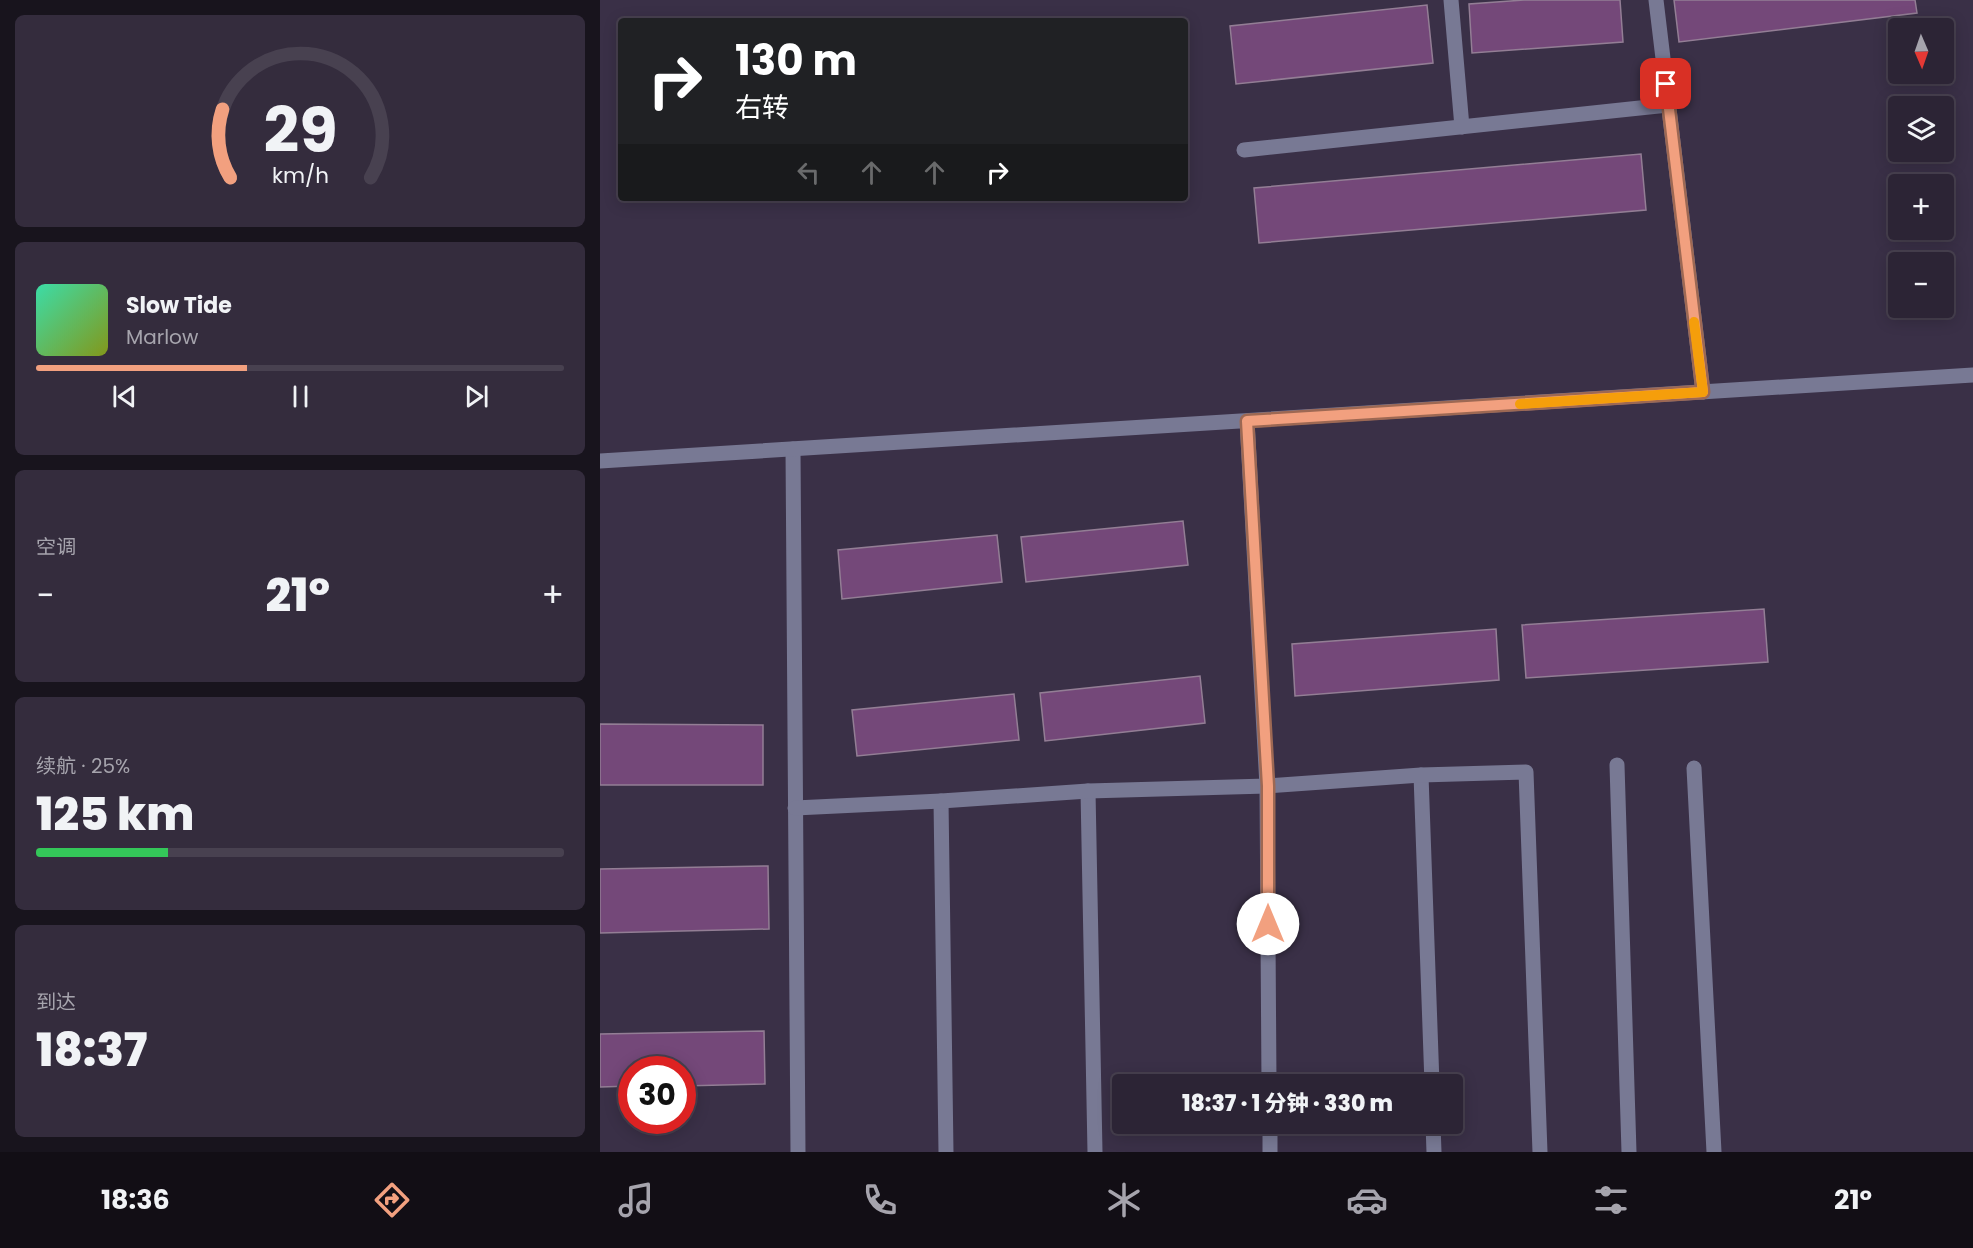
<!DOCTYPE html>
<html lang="zh">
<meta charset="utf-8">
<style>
:root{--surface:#2c2435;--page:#342c3d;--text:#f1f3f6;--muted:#a6a4ad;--line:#484150;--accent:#f2a07f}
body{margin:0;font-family:Poppins,"Noto Sans SC",sans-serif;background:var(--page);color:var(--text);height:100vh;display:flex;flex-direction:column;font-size:22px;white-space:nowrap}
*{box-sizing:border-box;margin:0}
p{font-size:20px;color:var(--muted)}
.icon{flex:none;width:33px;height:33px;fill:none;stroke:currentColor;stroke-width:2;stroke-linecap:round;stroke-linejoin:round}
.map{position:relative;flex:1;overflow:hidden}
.panel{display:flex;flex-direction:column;gap:15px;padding:15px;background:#18141d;width:600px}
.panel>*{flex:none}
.top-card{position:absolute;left:18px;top:18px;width:570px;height:183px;border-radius:6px;box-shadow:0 3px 15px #0003,0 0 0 2px var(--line);background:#202124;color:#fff;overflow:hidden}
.needle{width:39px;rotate:178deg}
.controls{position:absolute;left:1288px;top:18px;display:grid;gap:12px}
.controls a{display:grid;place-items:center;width:66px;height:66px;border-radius:6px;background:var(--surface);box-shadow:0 3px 15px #0003,0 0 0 2px var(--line);font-size:30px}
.speed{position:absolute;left:18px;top:1056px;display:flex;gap:12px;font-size:30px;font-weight:700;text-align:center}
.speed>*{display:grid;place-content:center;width:78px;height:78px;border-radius:50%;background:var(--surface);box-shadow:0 3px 15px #0003,0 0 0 2px var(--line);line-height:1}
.speed .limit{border:9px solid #d22;background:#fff;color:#111}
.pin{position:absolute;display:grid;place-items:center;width:51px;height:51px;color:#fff;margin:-26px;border-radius:12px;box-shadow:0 3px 9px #0006}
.me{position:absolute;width:66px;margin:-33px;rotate:0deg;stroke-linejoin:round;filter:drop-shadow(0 0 4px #0008)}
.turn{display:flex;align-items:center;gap:21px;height:126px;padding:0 18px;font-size:27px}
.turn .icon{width:78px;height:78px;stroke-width:2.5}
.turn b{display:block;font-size:42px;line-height:51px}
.lanes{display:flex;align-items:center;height:57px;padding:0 18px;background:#0003;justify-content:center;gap:30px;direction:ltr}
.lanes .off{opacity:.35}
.big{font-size:45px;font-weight:800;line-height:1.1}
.panel .tile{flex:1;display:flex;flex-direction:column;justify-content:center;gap:9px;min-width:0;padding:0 21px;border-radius:9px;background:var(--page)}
.panel .dial{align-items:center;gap:0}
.dial svg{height:156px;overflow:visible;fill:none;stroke:var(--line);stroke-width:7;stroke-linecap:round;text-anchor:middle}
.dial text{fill:var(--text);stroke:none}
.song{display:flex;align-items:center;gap:18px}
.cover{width:72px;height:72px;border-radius:9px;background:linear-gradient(135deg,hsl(160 70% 55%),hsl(70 70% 35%))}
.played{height:6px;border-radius:3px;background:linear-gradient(90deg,var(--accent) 40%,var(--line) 40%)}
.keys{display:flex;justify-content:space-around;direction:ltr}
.heat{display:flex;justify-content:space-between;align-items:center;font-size:33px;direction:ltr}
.charge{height:9px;border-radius:4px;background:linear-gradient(90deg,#34c759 25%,var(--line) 0)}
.trip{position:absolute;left:512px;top:1074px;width:351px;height:60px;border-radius:6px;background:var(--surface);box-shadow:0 3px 15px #0003,0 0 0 2px var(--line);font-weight:800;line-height:60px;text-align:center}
.menu{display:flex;height:96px;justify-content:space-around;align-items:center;background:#120e15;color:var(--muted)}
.menu .icon{width:42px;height:42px}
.menu .selected{color:var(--accent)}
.menu b{font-size:27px;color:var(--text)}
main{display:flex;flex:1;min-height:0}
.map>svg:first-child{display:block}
.building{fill:#744879;stroke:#937e95;stroke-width:1.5}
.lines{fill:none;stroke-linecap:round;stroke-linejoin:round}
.minor{stroke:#787994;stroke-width:15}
.route-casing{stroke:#9d6853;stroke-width:15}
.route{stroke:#f2a07f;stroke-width:10}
.slow{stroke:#f59e0b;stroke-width:10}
</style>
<main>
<section class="panel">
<div class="tile dial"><svg viewBox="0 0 100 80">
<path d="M14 69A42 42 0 1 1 86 69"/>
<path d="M14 69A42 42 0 0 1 10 34" stroke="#f2a07f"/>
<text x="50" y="56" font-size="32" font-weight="700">29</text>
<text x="50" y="72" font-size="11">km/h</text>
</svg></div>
<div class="tile">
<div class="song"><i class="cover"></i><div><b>Slow Tide</b><p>Marlow</p></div></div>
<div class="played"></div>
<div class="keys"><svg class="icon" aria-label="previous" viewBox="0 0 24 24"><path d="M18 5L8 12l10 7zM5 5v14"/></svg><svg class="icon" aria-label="pause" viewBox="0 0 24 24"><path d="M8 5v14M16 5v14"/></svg><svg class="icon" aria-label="next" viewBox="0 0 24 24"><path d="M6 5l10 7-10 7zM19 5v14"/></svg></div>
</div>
<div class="tile"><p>空调</p>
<div class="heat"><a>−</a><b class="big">21°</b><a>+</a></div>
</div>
<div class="tile"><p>续航 · 25%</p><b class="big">125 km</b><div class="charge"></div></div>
<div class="tile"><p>到达</p><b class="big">18:37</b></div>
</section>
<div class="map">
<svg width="1373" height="1152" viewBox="0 0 1373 1152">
<rect width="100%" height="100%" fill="#3a3047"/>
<!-- building -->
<g class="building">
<polygon points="924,0 1020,0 1023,42 872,53 869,4"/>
<polygon points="1074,0 1315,0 1317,13 1079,42"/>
<polygon points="827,5 833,63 636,84 630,26"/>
<polygon points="1041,154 1046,210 659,243 654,188"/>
<polygon points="583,521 588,565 426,582 421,537"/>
<polygon points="397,535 402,582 242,599 238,550"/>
<polygon points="1164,609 1168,662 926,678 922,625"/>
<polygon points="896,629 899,680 695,696 692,644"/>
<polygon points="600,676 605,723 445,741 440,693"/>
<polygon points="414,694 419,740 257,756 252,710"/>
<polygon points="0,724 163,725 163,785 0,785"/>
<polygon points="168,866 169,929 0,933 0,869"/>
<polygon points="164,1031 165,1084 82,1086 82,1070 32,1070 32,1086 0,1087 0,1034"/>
</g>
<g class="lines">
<!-- minor -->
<g class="minor">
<polyline points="851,0 862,127"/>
<polyline points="1056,0 1103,392"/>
<polyline points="644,150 1068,105"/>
<polyline points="647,421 667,786 669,1084"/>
<polyline points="193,449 198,1152"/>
<polyline points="0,461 1373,375"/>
<polyline points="1017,765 1029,1152"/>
<polyline points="1094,768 1114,1152"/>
<polyline points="821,775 832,1084"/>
<polyline points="488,791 495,1152"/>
<polyline points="341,801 346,1152"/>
<polyline points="195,808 341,801 488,791 667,786 821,775 926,772 940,1152"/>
<polyline points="670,1124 670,1152"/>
<polyline points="833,1124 834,1152"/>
</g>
</g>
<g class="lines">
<defs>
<polyline id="route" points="668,924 668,786 647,421 1103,392 1066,84"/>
</defs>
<!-- route casing -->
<use href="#route" class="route-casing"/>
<!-- route -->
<use href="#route" class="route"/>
<!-- slow -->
<polyline class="slow" points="920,404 1103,392 1094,322"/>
</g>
</svg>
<div class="controls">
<a><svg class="needle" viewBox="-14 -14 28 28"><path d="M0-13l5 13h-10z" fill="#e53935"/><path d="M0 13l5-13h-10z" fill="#a6a4ad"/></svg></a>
<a><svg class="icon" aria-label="layers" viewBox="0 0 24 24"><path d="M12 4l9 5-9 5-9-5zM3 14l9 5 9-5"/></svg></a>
<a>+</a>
<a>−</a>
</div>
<div class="speed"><div class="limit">30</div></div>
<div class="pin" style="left:1066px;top:84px;background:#d93025"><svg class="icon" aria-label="arrive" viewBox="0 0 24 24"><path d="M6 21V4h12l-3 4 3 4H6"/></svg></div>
<svg class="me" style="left:668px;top:924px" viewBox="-20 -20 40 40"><circle r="19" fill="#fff"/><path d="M0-13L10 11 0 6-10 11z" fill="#f2a07f"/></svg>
<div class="trip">18:37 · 1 分钟 · 330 m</div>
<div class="top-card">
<div class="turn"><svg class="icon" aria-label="right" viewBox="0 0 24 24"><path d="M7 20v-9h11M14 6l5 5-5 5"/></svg><div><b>130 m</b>右转</div></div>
<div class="lanes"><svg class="icon off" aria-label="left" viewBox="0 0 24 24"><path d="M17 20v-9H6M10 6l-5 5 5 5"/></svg><svg class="icon off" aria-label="ahead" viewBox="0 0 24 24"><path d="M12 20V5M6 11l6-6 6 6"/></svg><svg class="icon off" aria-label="ahead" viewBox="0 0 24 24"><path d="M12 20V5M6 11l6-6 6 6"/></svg><svg class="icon" aria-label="right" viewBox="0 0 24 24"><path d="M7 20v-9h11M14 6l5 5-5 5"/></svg></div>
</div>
</div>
</main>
<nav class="menu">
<b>18:36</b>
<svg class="icon selected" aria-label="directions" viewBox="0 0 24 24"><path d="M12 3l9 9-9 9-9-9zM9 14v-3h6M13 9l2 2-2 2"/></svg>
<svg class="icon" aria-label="music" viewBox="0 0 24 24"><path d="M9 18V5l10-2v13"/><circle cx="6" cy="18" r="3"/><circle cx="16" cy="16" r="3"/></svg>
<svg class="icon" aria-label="phone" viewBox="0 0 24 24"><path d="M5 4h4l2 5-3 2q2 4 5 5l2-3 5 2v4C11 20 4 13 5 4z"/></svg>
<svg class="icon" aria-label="climate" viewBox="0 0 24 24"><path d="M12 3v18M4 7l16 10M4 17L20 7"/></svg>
<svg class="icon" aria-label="car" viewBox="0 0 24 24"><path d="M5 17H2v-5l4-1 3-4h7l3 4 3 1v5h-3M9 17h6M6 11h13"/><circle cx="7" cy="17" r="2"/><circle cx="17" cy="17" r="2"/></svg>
<svg class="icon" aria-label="filters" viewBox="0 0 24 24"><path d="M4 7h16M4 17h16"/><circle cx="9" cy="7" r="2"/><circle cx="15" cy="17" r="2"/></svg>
<b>21°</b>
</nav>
